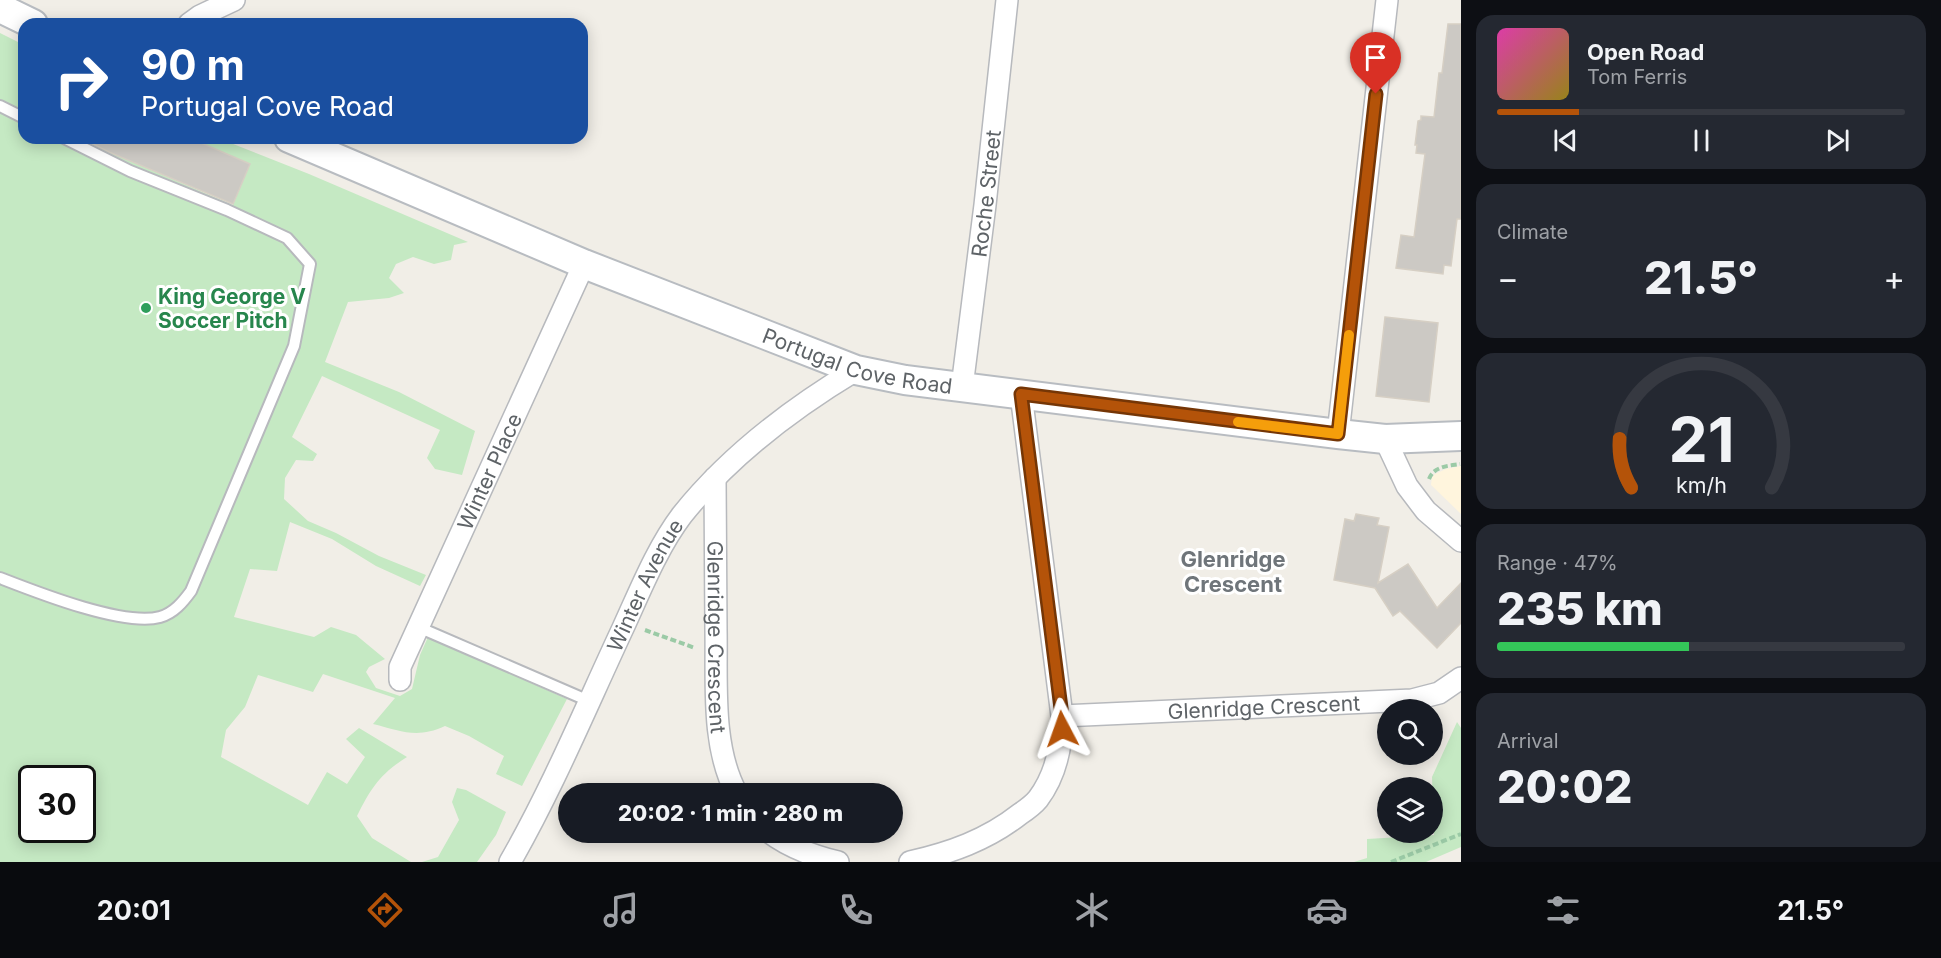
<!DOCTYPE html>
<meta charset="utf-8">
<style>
:root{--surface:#171b24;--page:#242831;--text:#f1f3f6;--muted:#9ea1a6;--line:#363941;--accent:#b45309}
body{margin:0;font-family:Inter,sans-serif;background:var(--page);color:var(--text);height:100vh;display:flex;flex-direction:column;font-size:22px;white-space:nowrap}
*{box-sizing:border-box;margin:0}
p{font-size:20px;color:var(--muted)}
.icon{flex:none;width:33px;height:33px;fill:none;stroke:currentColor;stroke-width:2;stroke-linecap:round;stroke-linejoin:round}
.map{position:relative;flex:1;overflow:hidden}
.panel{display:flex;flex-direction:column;gap:15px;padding:15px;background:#0d0f14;width:480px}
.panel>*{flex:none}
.banner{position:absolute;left:18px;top:18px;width:570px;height:126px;border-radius:18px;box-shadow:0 3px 15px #0003;background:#1a4fa0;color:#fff;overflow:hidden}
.fabs{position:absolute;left:1377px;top:699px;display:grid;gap:12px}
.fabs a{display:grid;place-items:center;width:66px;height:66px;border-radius:50%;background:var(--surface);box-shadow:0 3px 15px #0003;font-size:30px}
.speed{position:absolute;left:18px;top:765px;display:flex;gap:12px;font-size:30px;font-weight:700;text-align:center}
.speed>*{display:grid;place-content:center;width:78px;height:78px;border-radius:50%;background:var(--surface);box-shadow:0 3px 15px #0003;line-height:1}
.speed .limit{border:3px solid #111;border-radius:9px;background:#fff;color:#111}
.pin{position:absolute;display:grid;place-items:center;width:51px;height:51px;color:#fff;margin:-62px -26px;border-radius:50% 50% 50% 0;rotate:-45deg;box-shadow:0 0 6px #0007}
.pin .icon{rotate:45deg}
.me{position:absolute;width:66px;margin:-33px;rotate:356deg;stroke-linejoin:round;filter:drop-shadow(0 0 4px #0008)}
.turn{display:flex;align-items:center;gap:21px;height:126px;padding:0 24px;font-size:27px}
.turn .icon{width:78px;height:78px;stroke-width:2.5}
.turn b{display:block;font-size:42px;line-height:51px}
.big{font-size:45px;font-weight:800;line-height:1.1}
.panel .card{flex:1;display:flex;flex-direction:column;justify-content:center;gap:9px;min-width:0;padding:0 21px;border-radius:18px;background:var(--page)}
.panel .dial{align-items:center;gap:0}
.dial svg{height:156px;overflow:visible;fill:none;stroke:var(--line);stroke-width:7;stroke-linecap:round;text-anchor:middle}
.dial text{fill:var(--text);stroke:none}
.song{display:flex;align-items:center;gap:18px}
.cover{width:72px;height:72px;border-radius:9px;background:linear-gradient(135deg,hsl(320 70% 55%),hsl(50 70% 35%))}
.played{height:6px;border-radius:3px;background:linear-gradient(90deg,var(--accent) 20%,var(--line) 20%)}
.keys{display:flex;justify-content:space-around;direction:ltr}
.heat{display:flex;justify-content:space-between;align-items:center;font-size:33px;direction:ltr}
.charge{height:9px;border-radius:4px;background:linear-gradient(90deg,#34c759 47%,var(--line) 0)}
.trip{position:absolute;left:558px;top:783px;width:345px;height:60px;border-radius:30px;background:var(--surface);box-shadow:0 3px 15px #0003;font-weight:800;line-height:60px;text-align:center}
.tabs{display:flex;height:96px;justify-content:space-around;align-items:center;background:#090b0e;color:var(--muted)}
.tabs .icon{width:42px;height:42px}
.tabs .on{color:var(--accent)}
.tabs b{font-size:27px;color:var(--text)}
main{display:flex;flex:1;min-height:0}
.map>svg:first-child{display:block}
.commercial{fill:#fff5dd}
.green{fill:#c5e9c3;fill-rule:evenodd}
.building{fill:#ccc9c4;stroke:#d6cfc4;stroke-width:1.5}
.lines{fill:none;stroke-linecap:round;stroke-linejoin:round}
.lane-casing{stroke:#b7b9bd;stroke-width:14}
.street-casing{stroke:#b7b9bd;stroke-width:24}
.secondary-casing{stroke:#b8bcc1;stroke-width:32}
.path{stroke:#9bcaa6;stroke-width:4;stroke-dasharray:6 3;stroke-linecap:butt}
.lane{stroke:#fff;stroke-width:10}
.street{stroke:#fff;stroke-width:21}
.secondary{stroke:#fff;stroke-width:28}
.route-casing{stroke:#753606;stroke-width:15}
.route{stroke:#b45309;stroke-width:10}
.slow{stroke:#f59e0b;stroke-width:10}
.leisure-dot{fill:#2e9e5b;stroke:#fff;stroke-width:2}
.labels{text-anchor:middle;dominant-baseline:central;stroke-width:6;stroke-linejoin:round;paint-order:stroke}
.street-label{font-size:21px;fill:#5e6367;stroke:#fff}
.leisure-label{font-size:21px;font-weight:bold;fill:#27864d;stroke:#fff;text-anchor:start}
.neighbourhood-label{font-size:22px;font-weight:bold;fill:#6f757a;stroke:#fff}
</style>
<main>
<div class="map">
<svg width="1461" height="862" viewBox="0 0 1461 862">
<rect width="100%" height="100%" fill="#f1eee7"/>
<!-- commercial -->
<polygon class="commercial" points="1461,466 1461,514 1431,485 1432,477 1435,474 1446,469"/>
<!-- green -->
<g class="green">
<path d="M0 33 24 45V138H90L88 143 233 205 250 164 190 138H218L309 174 468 242 454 245 451 260 434 264 413 257 396 264 389 278 404 293 389 298 348 302 325 362 399 392 475 431 462 475 435 469 427 458 440 430 322 376 292 437 317 454 313 461 296 460 285 478 284 499 308 521 336 533 379 556 426 575 420 586 376 566 332 539 290 522 277 571 250 569 234 617 314 637 331 627 356 635 385 659 369 667 366 672 376 688 400 696 412 689 420 655 428 637 567 699 522 786 496 774 504 756 469 736 445 726C417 739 401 731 373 724L395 698 323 674 313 692 258 675 245 707 226 730 221 757 308 805 327 772 347 784 365 757 346 739 359 728 407 757C380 774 371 788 357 816L372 838 411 862H0ZM32 778H82V830H32Z"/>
<polygon points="1457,722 1461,728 1461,847 1426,862 1354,862 1367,858 1367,839 1434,835 1432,777"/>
<polygon points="457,788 466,790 506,812 496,835 477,862 422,862 438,857 459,820 452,802"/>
</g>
<!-- building -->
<g class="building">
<polygon points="1448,24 1461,24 1461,219 1457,219 1451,266 1444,265 1443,274 1396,268 1401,235 1414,237 1425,154 1416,153 1417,145 1415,145 1418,121 1421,120 1421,116 1434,117 1439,73 1442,73"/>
<polygon points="81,138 190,138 250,164 233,204 109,152"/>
<polygon points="1385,317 1438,323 1429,402 1376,396"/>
<polygon points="1356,514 1379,518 1377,525 1389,527 1378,583 1408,564 1437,608 1461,583 1461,623 1437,648 1400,611 1393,616 1375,588 1334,580 1345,519 1354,521"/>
</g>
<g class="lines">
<defs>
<g id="lane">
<polyline points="0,106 24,118"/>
<path d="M0 578C36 592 124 627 160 617 174 613 183 602 191 591L294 346 310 264 287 238 227 210 130 171 64 138"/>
<polyline points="418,627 589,701"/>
</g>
<g id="street">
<polyline points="189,24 200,16 234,0"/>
<path id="s1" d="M962 387 985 205 1007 0"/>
<polyline points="1338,434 1387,0"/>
<polyline points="1385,439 1407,486 1426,511 1461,541"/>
<path id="s2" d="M715 478C715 528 716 579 716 630 717 681 711 747 737 794"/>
<path id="s3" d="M400 680V667L584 264"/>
<path id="s4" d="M1062 716 1412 700 1439 693 1461 678"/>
<path d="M769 832C790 848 813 856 838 862"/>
<path id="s5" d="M510 862C553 787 586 707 623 628 640 591 657 548 682 515 730 455 791 409 856 370"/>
<path d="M910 862C950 853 987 840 1020 814 1026 810 1033 805 1038 799 1056 775 1062 745 1062 716L1021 394"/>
</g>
<g id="secondary">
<polyline points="0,8 33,24"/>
<path id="s6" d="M289 138 584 264 856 370 905 380 1338 434 1385 439 1461 436"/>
</g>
</defs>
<!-- lane casing -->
<use href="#lane" class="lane-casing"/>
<!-- street casing -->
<use href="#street" class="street-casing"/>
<!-- secondary casing -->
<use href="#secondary" class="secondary-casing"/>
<!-- path -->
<g class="path">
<path d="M1429 479C1434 466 1448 466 1460 464"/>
<polyline points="645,630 695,648"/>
<polyline points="1391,862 1461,834"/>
</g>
<!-- lane -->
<use href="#lane" class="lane"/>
<!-- street -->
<use href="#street" class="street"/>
<!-- secondary -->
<use href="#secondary" class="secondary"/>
</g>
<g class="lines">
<defs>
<polyline id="route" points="1062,729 1062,716 1021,394 1338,434 1376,94"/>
</defs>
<!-- route casing -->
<use href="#route" class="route-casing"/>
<!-- route -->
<use href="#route" class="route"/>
<!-- slow -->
<polyline class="slow" points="1238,422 1338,434 1349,335"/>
</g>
<!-- markers -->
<circle class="leisure-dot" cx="146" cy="308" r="6"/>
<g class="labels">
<!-- street labels -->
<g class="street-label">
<text stroke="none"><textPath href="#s1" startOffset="195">Roche Street</textPath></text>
<text stroke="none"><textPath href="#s6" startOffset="612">Portugal Cove Road</textPath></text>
<text stroke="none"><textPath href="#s3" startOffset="228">Winter Place</textPath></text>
<text stroke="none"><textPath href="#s5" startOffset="308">Winter Avenue</textPath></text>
<text stroke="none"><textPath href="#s2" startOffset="159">Glenridge Crescent</textPath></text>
<text stroke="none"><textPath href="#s4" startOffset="202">Glenridge Crescent</textPath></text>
</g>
<!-- leisure labels -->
<g class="leisure-label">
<text x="158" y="296">King George V<tspan x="158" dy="24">Soccer Pitch</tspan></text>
</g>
<!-- neighbourhood labels -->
<g class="neighbourhood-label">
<text x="1233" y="559">Glenridge<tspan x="1233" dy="25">Crescent</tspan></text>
</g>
</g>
</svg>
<div class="fabs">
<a><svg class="icon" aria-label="search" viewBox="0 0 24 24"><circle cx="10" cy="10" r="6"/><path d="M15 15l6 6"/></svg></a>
<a><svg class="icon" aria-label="layers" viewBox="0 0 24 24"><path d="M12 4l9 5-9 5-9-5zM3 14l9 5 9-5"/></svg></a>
</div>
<div class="speed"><div class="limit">30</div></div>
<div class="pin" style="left:1376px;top:94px;background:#d93025"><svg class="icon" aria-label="arrive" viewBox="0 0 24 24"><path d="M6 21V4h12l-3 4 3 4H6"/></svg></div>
<svg class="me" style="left:1062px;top:729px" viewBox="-20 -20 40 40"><path d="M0-17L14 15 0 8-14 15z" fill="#b45309" stroke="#fff" stroke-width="4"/></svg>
<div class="trip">20:02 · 1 min · 280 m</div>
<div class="banner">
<div class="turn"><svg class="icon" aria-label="right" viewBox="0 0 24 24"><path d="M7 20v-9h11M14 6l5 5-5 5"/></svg><div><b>90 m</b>Portugal Cove Road</div></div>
</div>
</div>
<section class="panel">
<div class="card">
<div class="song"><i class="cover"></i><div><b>Open Road</b><p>Tom Ferris</p></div></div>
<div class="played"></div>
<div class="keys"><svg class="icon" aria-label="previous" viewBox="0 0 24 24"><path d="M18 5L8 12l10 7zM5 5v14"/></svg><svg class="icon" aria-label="pause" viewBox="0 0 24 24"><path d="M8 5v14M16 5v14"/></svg><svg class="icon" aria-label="next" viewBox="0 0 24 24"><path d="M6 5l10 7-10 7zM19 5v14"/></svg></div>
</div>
<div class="card"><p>Climate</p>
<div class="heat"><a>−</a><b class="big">21.5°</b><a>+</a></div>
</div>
<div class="card dial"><svg viewBox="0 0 100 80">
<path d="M14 69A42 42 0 1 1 86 69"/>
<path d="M14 69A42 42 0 0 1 8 44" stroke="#b45309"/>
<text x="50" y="56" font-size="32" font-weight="700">21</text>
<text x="50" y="72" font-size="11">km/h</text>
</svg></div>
<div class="card"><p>Range · 47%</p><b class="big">235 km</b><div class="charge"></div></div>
<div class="card"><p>Arrival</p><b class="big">20:02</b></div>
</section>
</main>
<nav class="tabs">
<b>20:01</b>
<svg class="icon on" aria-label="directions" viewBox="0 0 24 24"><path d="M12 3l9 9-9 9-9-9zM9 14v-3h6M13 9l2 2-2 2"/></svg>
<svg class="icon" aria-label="music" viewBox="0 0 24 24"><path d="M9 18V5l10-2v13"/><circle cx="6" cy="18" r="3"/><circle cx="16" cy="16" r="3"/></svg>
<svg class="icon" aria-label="phone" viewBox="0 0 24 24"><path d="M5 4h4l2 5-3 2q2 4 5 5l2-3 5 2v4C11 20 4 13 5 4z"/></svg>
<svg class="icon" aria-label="climate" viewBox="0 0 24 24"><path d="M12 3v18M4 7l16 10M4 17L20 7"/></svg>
<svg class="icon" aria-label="car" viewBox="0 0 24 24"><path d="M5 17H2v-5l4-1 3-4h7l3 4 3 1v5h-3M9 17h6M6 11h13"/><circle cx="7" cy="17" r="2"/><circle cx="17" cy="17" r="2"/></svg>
<svg class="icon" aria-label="filters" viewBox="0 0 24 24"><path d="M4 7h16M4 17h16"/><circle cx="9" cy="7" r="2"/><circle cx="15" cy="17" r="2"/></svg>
<b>21.5°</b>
</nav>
